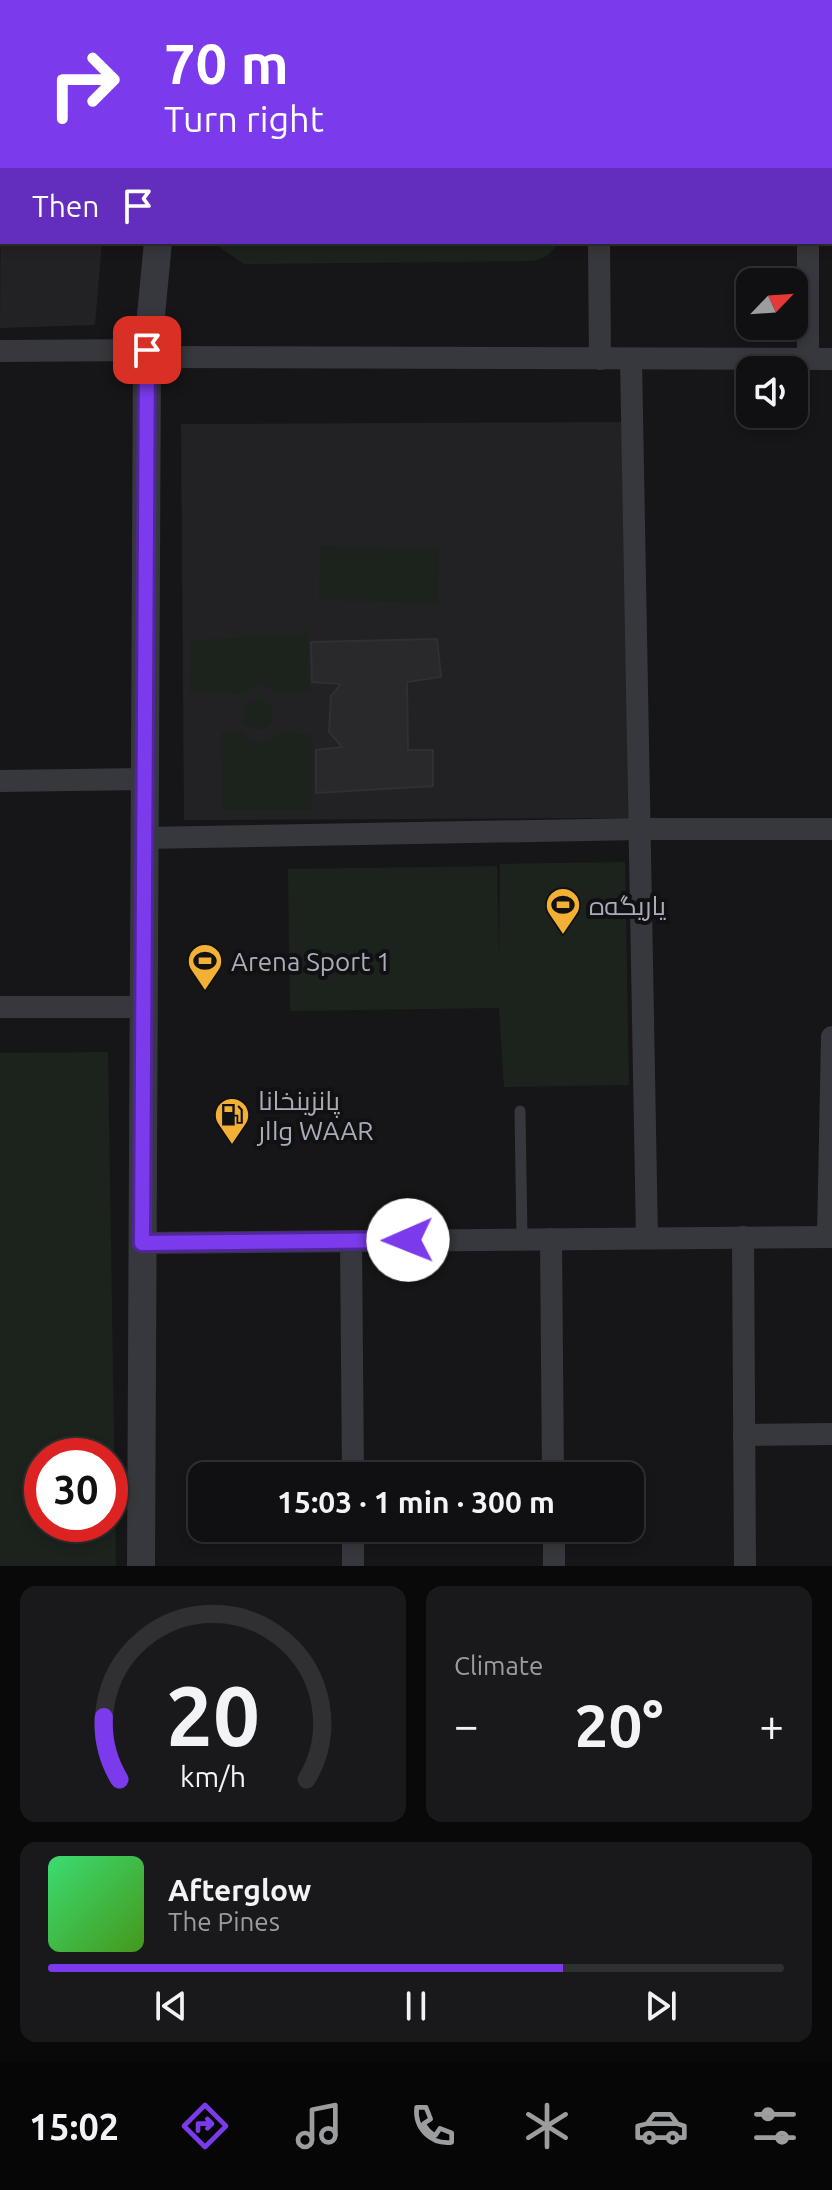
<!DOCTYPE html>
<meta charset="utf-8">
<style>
:root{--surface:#101012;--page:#19191b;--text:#f1f3f6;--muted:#9c9d9f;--line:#303032;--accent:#7c3aed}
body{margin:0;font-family:Ubuntu,Cairo,sans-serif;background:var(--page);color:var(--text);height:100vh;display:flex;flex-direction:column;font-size:30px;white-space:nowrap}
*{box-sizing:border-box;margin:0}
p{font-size:26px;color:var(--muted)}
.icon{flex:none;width:44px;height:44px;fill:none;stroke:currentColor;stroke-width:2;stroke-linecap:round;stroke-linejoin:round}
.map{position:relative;height:1566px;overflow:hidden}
.sheet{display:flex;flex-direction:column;gap:20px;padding:20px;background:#09090a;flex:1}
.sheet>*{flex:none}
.banner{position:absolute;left:0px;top:0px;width:832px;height:244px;box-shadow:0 4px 12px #0003,0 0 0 2px var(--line);background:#7c3aed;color:#fff;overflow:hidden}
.needle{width:52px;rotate:65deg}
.tools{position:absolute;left:736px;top:268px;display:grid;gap:16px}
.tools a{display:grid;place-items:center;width:72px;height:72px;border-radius:16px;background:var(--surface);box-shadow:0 4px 12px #0003,0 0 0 2px var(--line);font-size:40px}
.speed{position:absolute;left:24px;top:1438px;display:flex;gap:16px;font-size:40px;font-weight:700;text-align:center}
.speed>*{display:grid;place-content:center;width:104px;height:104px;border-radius:50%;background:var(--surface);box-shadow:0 4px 12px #0003,0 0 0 2px var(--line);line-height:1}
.speed .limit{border:12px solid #d22;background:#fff;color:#111}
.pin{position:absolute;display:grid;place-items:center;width:68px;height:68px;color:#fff;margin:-34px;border-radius:16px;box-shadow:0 4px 12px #0006}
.me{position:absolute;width:88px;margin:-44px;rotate:269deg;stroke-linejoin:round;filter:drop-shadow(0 0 6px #0008)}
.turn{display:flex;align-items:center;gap:28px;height:168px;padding:0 32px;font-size:36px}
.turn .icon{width:104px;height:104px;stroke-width:2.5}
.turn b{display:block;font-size:56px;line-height:68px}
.then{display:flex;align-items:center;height:76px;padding:0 32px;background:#0003;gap:16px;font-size:30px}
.big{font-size:60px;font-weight:700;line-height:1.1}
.sheet .card{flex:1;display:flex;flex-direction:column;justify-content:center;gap:12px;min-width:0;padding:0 28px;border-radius:16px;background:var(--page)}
.sheet .dial{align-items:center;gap:0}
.dial svg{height:208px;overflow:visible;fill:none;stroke:var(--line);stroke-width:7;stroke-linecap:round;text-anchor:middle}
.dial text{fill:var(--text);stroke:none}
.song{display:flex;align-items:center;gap:24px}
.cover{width:96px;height:96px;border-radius:12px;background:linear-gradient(135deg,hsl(140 70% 55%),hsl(100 70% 35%))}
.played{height:8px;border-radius:4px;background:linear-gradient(90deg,var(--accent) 70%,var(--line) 70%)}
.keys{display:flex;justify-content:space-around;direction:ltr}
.heat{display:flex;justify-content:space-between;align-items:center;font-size:44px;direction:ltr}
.sheet .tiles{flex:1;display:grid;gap:20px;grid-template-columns:1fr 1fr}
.card:last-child{grid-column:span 2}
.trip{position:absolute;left:188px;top:1462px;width:456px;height:80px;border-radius:16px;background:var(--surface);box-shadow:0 4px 12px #0003,0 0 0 2px var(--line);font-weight:700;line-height:80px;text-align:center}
.menu{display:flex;height:128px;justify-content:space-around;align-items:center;background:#060607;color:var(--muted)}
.menu .icon{width:56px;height:56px}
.menu .current{color:var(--accent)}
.menu b{font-size:36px;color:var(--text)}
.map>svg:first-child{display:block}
.built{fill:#222225}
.green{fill:#1c231d;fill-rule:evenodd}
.building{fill:#29292c;stroke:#303034;stroke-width:2}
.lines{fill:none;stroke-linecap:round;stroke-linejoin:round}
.path{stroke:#3d3f44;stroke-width:5;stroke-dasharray:4 6;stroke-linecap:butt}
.service{stroke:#37383d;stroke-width:11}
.minor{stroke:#37383d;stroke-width:22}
.tertiary{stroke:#37383d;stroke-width:28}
.route-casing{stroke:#51269a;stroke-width:20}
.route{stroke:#7c3aed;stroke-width:14}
.labels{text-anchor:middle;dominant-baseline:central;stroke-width:8;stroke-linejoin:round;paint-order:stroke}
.poi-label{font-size:26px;fill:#a8adb8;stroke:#111113;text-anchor:start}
</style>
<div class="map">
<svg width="832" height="1566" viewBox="0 0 832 1566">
<rect width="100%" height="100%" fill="#161618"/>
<!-- built -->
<g class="built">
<polygon points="2,10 2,242 102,242 95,325 0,328"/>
<polygon points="625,422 628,818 184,820 181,424"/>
</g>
<!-- green -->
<g class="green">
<polygon points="219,0 570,0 570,2 218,2"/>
<polygon points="212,242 560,242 547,256 534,261 244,264"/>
<polygon points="320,546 439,549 438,603 319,600"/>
<polygon points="307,635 309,691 273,693 268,686 258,683 244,694 190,692 191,640"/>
<circle cx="258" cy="715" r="15"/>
<polygon points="241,731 249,739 261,743 282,733 311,735 312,810 222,810 221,733"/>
<polygon points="625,862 629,1085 504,1087 499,1008 290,1011 288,869 497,866 499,956 500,864"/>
<path d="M108 1052 116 1566H0V1053ZM110 1456V1524H42V1456Z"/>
</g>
<!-- building -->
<polygon class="building" points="437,639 441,677 407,682 408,750 433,750 433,786 316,793 316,750 342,747 329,732 331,696 341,684 312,682 311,642"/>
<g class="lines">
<!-- path -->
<g class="path">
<polyline points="537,0 538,2"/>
<polyline points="257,2 257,0"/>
</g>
<!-- service -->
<polyline class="service" points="520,1111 522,1239"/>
<!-- minor -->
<g class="minor">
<polyline points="597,0 597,2"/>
<polyline points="808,2 808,0"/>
<polyline points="830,186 832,186"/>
<polyline points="599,242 600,359"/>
<polyline points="0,351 147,350"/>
<polyline points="147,357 832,359"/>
<polyline points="631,359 647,1238"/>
<polyline points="808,359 808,242"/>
<polyline points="0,781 144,779"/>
<polyline points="144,838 640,829 832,829"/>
<polyline points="0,1007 143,1007"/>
<polyline points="743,1237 745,1566"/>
<polyline points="828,1237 832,1037"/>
<polyline points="551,1239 553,1476"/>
<polyline points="351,1241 353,1476"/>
<polyline points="142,1243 832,1237"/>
<polyline points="744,1435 832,1434"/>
<polyline points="353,1528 353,1566"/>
<polyline points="554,1528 554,1566"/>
</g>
<!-- tertiary -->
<g class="tertiary">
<polyline points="181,2 182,0"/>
<polyline points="141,1566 147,357 158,242"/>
</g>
</g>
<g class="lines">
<defs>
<polyline id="route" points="147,350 142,1243 408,1240"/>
</defs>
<!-- route casing -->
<use href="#route" class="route-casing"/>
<!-- route -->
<use href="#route" class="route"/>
</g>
<!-- icons -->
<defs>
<symbol id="stadium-pin" viewBox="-11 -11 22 30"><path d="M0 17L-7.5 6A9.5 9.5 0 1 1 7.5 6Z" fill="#f2b134" stroke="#111113"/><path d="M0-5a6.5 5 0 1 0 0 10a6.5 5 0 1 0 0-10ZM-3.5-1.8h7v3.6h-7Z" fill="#111"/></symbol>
<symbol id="fuel-pin" viewBox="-11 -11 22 30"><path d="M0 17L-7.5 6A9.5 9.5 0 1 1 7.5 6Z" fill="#f2b134" stroke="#111113"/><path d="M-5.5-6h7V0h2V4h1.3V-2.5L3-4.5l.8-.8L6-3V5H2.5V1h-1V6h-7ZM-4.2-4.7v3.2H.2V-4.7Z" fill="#111"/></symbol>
</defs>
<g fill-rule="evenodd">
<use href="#stadium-pin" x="543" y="885" width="40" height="54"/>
<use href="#stadium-pin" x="185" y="941" width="40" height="54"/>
<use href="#fuel-pin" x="212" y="1095" width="40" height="54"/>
</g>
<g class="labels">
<!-- poi labels -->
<g class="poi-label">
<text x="589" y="905">یاریگه‌ه</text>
<text x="231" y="961">Arena Sport 1</text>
<text x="258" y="1100">پانزینخانا<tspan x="258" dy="30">واار WAAR</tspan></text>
</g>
</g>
</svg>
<div class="tools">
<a><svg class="needle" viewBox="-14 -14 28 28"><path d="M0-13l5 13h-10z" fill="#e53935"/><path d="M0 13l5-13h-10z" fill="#9c9d9f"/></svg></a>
<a><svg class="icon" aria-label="sound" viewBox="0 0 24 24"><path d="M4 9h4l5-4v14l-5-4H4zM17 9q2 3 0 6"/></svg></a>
</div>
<div class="speed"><div class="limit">30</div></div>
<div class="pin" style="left:147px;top:350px;background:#d93025"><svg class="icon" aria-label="arrive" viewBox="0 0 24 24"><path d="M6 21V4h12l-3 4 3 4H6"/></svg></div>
<svg class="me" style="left:408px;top:1240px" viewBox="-20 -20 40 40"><circle r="19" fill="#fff"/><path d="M0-13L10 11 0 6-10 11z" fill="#7c3aed"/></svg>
<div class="trip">15:03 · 1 min · 300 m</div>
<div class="banner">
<div class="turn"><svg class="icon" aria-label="right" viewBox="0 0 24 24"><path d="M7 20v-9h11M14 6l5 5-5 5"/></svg><div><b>70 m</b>Turn right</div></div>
<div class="then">Then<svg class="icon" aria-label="arrive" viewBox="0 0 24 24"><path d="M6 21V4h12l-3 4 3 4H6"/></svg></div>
</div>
</div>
<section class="sheet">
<div class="tiles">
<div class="card dial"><svg viewBox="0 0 100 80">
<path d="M14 69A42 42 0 1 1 86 69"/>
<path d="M14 69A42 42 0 0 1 8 45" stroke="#7c3aed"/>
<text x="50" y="56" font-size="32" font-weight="700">20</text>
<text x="50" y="72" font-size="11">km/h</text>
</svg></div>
<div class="card"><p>Climate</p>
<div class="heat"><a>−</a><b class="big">20°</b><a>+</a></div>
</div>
<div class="card">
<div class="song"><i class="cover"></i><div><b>Afterglow</b><p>The Pines</p></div></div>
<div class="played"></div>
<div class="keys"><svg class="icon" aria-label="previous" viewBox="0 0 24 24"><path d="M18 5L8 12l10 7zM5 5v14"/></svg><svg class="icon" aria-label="pause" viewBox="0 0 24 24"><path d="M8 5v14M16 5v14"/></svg><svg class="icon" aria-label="next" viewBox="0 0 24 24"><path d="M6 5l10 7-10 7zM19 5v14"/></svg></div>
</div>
</div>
</section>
<nav class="menu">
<b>15:02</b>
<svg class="icon current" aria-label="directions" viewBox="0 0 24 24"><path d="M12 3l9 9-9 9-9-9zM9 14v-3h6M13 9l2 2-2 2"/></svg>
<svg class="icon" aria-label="music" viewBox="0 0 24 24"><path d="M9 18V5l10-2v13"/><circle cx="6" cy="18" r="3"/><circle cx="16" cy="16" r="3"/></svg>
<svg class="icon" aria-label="phone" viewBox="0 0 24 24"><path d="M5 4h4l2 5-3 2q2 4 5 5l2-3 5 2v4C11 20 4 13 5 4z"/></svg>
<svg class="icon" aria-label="climate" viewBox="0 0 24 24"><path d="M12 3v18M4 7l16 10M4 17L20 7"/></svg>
<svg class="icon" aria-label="car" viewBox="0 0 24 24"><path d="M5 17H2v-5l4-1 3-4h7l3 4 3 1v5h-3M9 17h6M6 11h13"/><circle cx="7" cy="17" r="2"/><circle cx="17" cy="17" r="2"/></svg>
<svg class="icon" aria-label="filters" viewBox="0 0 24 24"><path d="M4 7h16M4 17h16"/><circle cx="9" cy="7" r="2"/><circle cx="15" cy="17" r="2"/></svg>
</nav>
